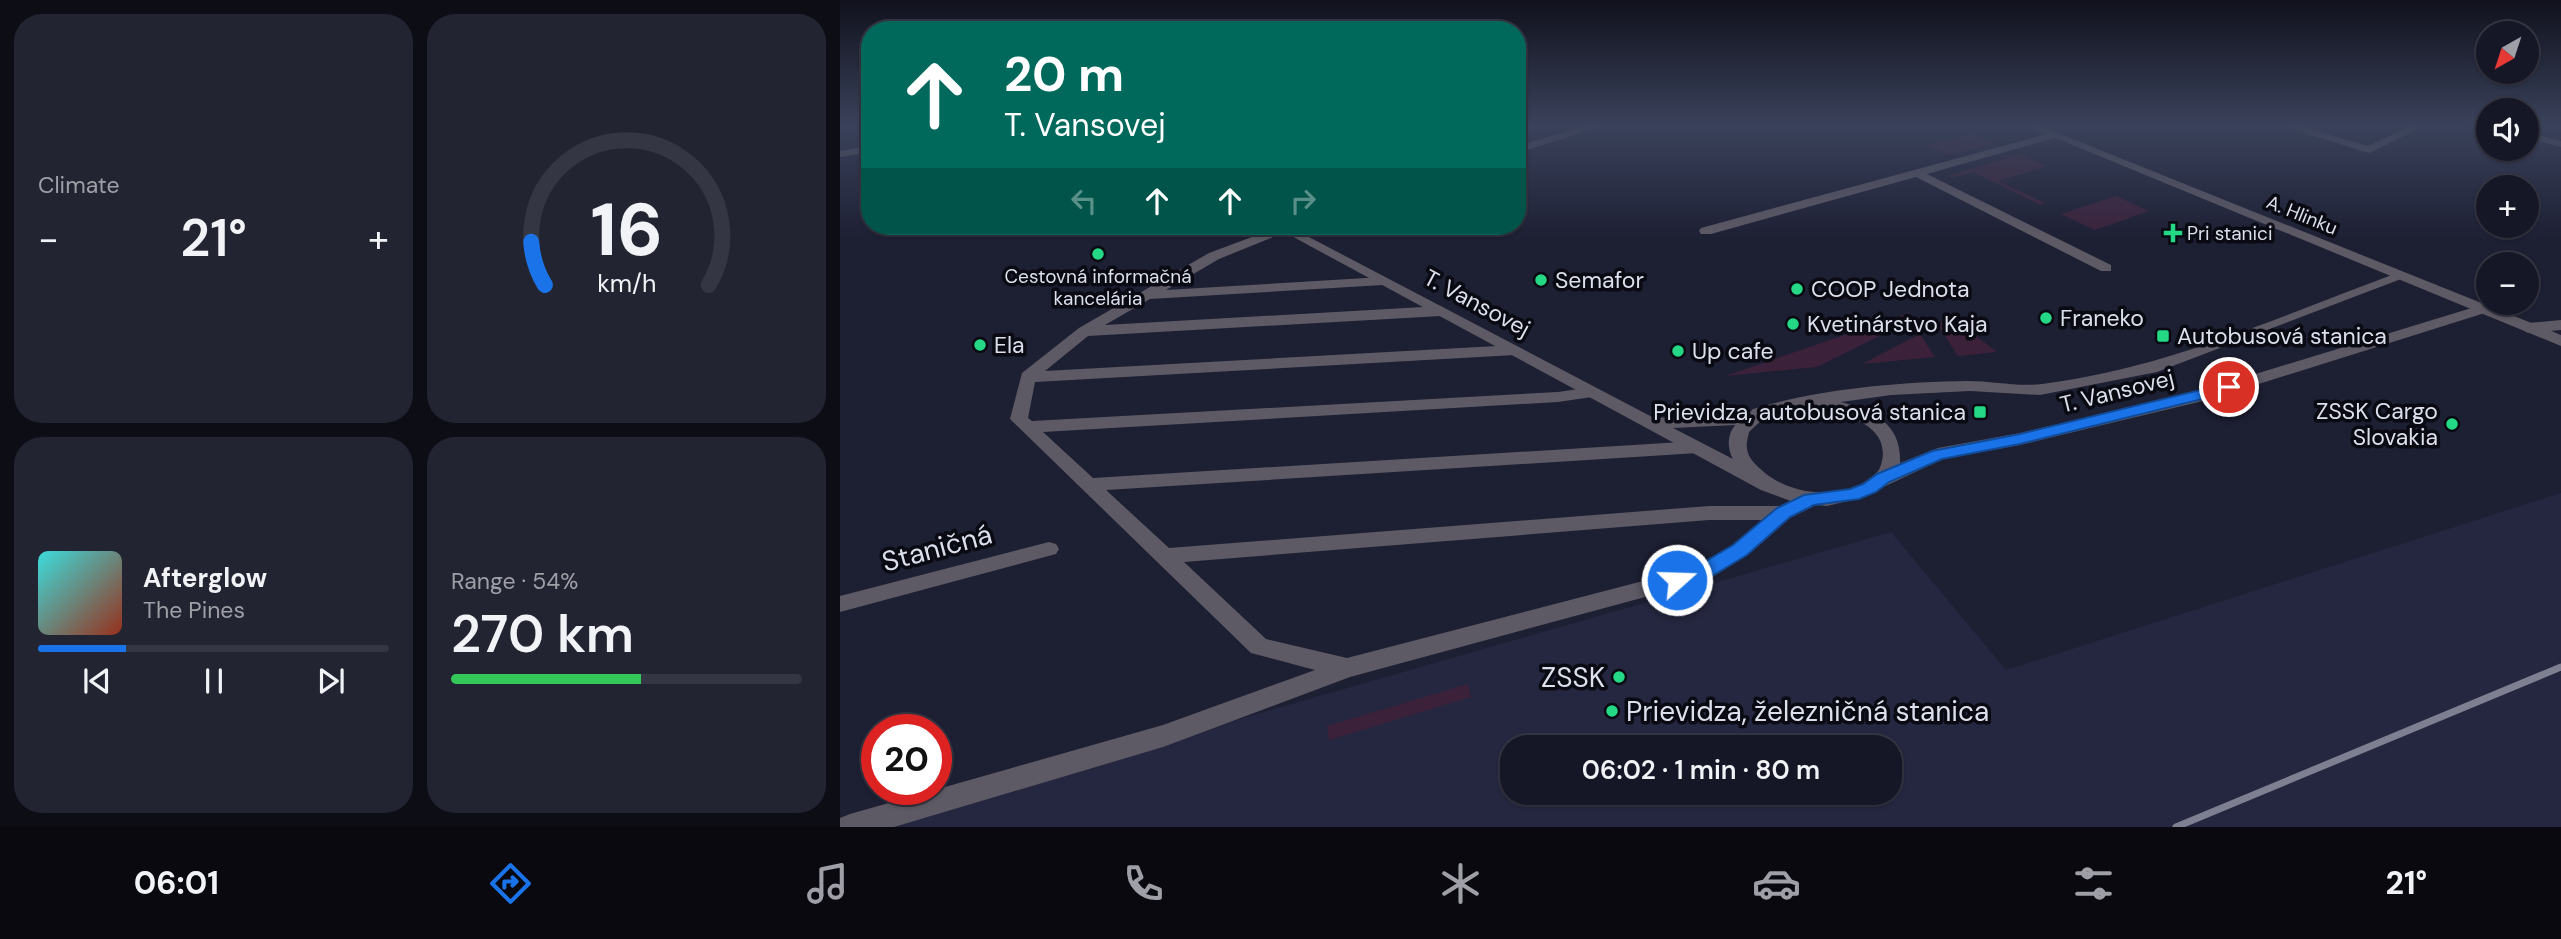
<!DOCTYPE html>
<meta charset="utf-8">
<style>
:root{--surface:#161726;--page:#232432;--text:#f1f3f6;--muted:#9e9fa7;--line:#353643;--accent:#1a73e8}
body{margin:0;font-family:"DM Sans",sans-serif;background:var(--page);color:var(--text);height:100vh;display:flex;flex-direction:column;font-size:26px;white-space:nowrap}
*{box-sizing:border-box;margin:0}
p{font-size:23px;color:var(--muted)}
.icon{flex:none;width:38px;height:38px;fill:none;stroke:currentColor;stroke-width:2;stroke-linecap:round;stroke-linejoin:round}
.map{position:relative;flex:1;overflow:hidden}
.sheet{display:flex;flex-direction:column;gap:14px;padding:14px;background:#0c0d15;width:840px}
.sheet>*{flex:none}
.banner{position:absolute;left:21px;top:21px;width:665px;height:214px;border-radius:28px;box-shadow:0 2px 5px #0004,0 0 0 2px var(--line);background:#00695c;color:#fff;overflow:hidden}
.needle{width:46px;rotate:219deg}
.fabs{position:absolute;left:1636px;top:21px;display:grid;gap:14px}
.fabs a{display:grid;place-items:center;width:63px;height:63px;border-radius:50%;background:var(--surface);box-shadow:0 2px 5px #0004,0 0 0 2px var(--line);font-size:35px}
.speed{position:absolute;left:21px;top:714px;display:flex;gap:14px;font-size:35px;font-weight:700;text-align:center}
.speed>*{display:grid;place-content:center;width:91px;height:91px;border-radius:50%;background:var(--surface);box-shadow:0 2px 5px #0004,0 0 0 2px var(--line);line-height:1}
.speed .limit{border:10px solid #d22;background:#fff;color:#111}
.pin{position:absolute;display:grid;place-items:center;width:60px;height:60px;color:#fff;margin:-30px;border:4px solid #fff;border-radius:50%;box-shadow:0 2px 7px #0007}
.me{position:absolute;width:77px;margin:-38px;rotate:70deg;stroke-linejoin:round;filter:drop-shadow(0 0 5px #0008)}
.turn{display:flex;align-items:center;gap:24px;height:147px;padding:0 28px;font-size:32px}
.turn .icon{width:91px;height:91px;stroke-width:2.5}
.turn b{display:block;font-size:49px;line-height:60px}
.lanes{display:flex;align-items:center;height:66px;padding:0 28px;background:#0003;justify-content:center;gap:35px;direction:ltr}
.lanes .off{opacity:.35}
.big{font-size:52px;font-weight:600;line-height:1.1}
.sheet .card{flex:1;display:flex;flex-direction:column;justify-content:center;gap:10px;min-width:0;padding:0 24px;border-radius:28px;background:var(--page)}
.sheet .dial{align-items:center;gap:0}
.dial svg{height:182px;overflow:visible;fill:none;stroke:var(--line);stroke-width:7;stroke-linecap:round;text-anchor:middle}
.dial text{fill:var(--text);stroke:none}
.song{display:flex;align-items:center;gap:21px}
.cover{width:84px;height:84px;border-radius:10px;background:linear-gradient(135deg,hsl(180 70% 55%),hsl(10 70% 35%))}
.played{height:7px;border-radius:4px;background:linear-gradient(90deg,var(--accent) 25%,var(--line) 25%)}
.keys{display:flex;justify-content:space-around;direction:ltr}
.heat{display:flex;justify-content:space-between;align-items:center;font-size:38px;direction:ltr}
.charge{height:10px;border-radius:5px;background:linear-gradient(90deg,#34c759 54%,var(--line) 0)}
.sheet .tiles{flex:1;display:grid;gap:14px;grid-template-columns:repeat(2,1fr)}
.trip{position:absolute;left:660px;top:735px;width:402px;height:70px;border-radius:28px;background:var(--surface);box-shadow:0 2px 5px #0004,0 0 0 2px var(--line);font-weight:600;line-height:70px;text-align:center}
.tab-bar{display:flex;height:112px;justify-content:space-around;align-items:center;background:#09090f;color:var(--muted)}
.tab-bar .icon{width:49px;height:49px}
.tab-bar .current{color:var(--accent)}
.tab-bar b{font-size:32px;color:var(--text)}
main{display:flex;flex:1;min-height:0}
.map>svg:first-child{display:block}
.built{fill:#252740;fill-rule:evenodd}
.green{fill:#3b213a}
.lines{fill:none;stroke-linecap:round;stroke-linejoin:round}
.service{fill:#5e5a65;fill-rule:evenodd}
.minor{fill:#5e5a65;fill-rule:evenodd}
.tertiary{fill:#5e5a65;fill-rule:evenodd}
.rail{stroke:#7e8091;stroke-width:7}
.route{fill:#1a73e8;stroke:#114b97;stroke-width:2}
.poi-dot{fill:#25d886;stroke:#090a12;stroke-width:2.5}
.labels{text-anchor:middle;dominant-baseline:central;stroke-width:7;stroke-linejoin:round;paint-order:stroke}
.far-street-label{font-size:19px;fill:#dcdfec;stroke:#090a12}
.far-poi-label{font-size:19px;fill:#dcdfec;stroke:#090a12;text-anchor:start}
.poi-label{font-size:23px;fill:#dcdfec;stroke:#090a12;text-anchor:start}
.street-label{font-size:23px;fill:#dcdfec;stroke:#090a12}
.near-street-label{font-size:28px;fill:#dcdfec;stroke:#090a12}
.near-poi-label{font-size:28px;fill:#dcdfec;stroke:#090a12;text-anchor:end}
</style>
<main>
<section class="sheet">
<div class="tiles">
<div class="card"><p>Climate</p>
<div class="heat"><a>−</a><b class="big">21°</b><a>+</a></div>
</div>
<div class="card dial"><svg viewBox="0 0 100 80">
<path d="M14 69A42 42 0 1 1 86 69"/>
<path d="M14 69A42 42 0 0 1 8 50" stroke="#1a73e8"/>
<text x="50" y="56" font-size="32" font-weight="700">16</text>
<text x="50" y="72" font-size="11">km/h</text>
</svg></div>
<div class="card">
<div class="song"><i class="cover"></i><div><b>Afterglow</b><p>The Pines</p></div></div>
<div class="played"></div>
<div class="keys"><svg class="icon" aria-label="previous" viewBox="0 0 24 24"><path d="M18 5L8 12l10 7zM5 5v14"/></svg><svg class="icon" aria-label="pause" viewBox="0 0 24 24"><path d="M8 5v14M16 5v14"/></svg><svg class="icon" aria-label="next" viewBox="0 0 24 24"><path d="M6 5l10 7-10 7zM19 5v14"/></svg></div>
</div>
<div class="card"><p>Range · 54%</p><b class="big">270 km</b><div class="charge"></div></div>
</div>
</section>
<div class="map">
<svg width="1721" height="827" viewBox="0 0 1721 827">
<rect width="100%" height="100%" fill="#1d1f33"/>
<!-- built -->
<path class="built" d="M1721 493V827H12L379 725 1051 532 1166 670ZM672 747H1050V793H672Z"/>
<!-- green -->
<g class="green">
<polygon points="1133,133 1156,143 1110,155 1088,145"/>
<polygon points="1180,154 1207,166 1158,181 1205,203 1201,205 1133,172 1111,178 1108,176"/>
<polygon points="1276,196 1309,211 1255,230 1221,214"/>
<polygon points="1069,313 1072,320 977,367 885,376"/>
<polygon points="1111,317 1157,352 1118,356 1098,325"/>
<polygon points="1080,334 1095,357 1022,364"/>
<polygon points="628,684 631,697 489,740 487,726"/>
</g>
<g class="lines">
<!-- service -->
<g class="service">
<polygon points="750,125 766,125 677,153 677,146"/>
<polygon points="1440,125 1456,125 1528,146 1573,125 1586,125 1529,153"/>
<polygon points="1214,132 1219,135 1218,137 1087,174 1271,265 1271,271 1261,271 1076,177 871,234 861,234 859,231 861,228"/>
<polygon points="1687,132 1721,141 1721,147 1687,138"/>
<path d="M441 226H451L453 229 379 259 326 290 543 277 550 281 543 285 310 299 265 325 601 306 609 311 601 316 248 336 205 371 675 345 683 350 675 355 195 382 188 418 192 421 718 392 752 387 760 392 752 397 718 402 203 432 253 478 858 441 867 447 858 453 266 490 329 548 869 506H940L964 494H978L981 499 978 504 950 518 907 555 868 580 510 677 323 747 54 827H0V818L10 814 323 725 475 670 411 653 170 419 182 373 239 328 369 253ZM869 520H922L893 545 853 568 507 658 426 639 344 562Z"/>
<polygon points="209,542 216,544 219,549 216,554 0,612 0,596"/>
</g>
<!-- minor -->
<g class="minor">
<polygon points="30,146 30,152 0,157 0,151"/>
<path d="M433 226H448L814 418 908 414 913 409C979 389 1058 382 1128 381 1152 381 1178 387 1202 384 1325 369 1441 316 1557 273L1562 272 1569 276 1317 372 1200 395 1130 391 1051 395 1001 402C1035 411 1062 425 1060 463L1098 448 1180 433 1360 391 1638 306H1648L1650 309 1648 312 1371 399 1180 445 1103 459 1020 498 987 506 956 503 921 490ZM958 406C991 409 1060 421 1039 470 1012 501 956 498 925 473 918 467 907 458 907 448 906 443 908 437 909 432L925 417ZM895 425C887 435 887 448 893 459L833 428Z"/>
<polygon points="1721,320 1721,330 1688,333 1680,328 1688,323"/>
</g>
<!-- tertiary -->
<polygon class="tertiary" points="1184,125 1198,125 1721,335 1721,346"/>
<!-- rail -->
<polyline class="rail" points="1336,827 1721,667"/>
</g>
<!-- sky -->
<linearGradient id="sky" x2="0" y2="1"><stop stop-color="#10111c"/><stop offset="0.52" stop-color="#3a425b"/><stop offset="1" stop-color="#3a425b" stop-opacity="0"/></linearGradient>
<rect width="1721" height="241" fill="url(#sky)"/>
<!-- route -->
<polygon class="route" points="1389,383 1397,387 1395,391 1180,444 1102,459 1049,482 1036,492 1019,499 974,505 950,517 907,555 867,579 837,587 830,585 827,580 830,575 854,568 893,545 937,508 964,495 1010,489 1023,484 1037,474 1092,451 1180,434"/>
<!-- markers -->
<g class="poi-dot">
<path d="M1329.5 222.5h7v7h7v7h-7v7h-7v-7h-7v-7h7z"/>
<circle cx="258" cy="254" r="7"/>
<circle cx="701" cy="280" r="7"/>
<circle cx="957" cy="289" r="7"/>
<circle cx="1206" cy="318" r="7"/>
<circle cx="953" cy="324" r="7"/>
<rect x="1316" y="329" width="14" height="14" rx="3.5"/>
<circle cx="140" cy="345" r="7"/>
<circle cx="838" cy="351" r="7"/>
<rect x="1133" y="405" width="14" height="14" rx="3.5"/>
<circle cx="1612" cy="424" r="7"/>
<circle cx="779" cy="677" r="7"/>
<circle cx="772" cy="711" r="7"/>
</g>
<g class="labels">
<!-- far-street labels -->
<g class="far-street-label">
<text transform="translate(1462 215) rotate(22)">A. Hlinku</text>
</g>
<!-- far-poi labels -->
<g class="far-poi-label">
<text x="1347" y="233">Pri stanici</text>
<text x="258" y="276" text-anchor="middle">Cestovná informačná<tspan x="258" dy="22">kancelária</tspan></text>
</g>
<!-- poi labels -->
<g class="poi-label">
<text x="715" y="280">Semafor</text>
<text x="971" y="289">COOP Jednota</text>
<text x="1220" y="318">Franeko</text>
<text x="967" y="324">Kvetinárstvo Kaja</text>
<text x="1337" y="336">Autobusová stanica</text>
<text x="154" y="345">Ela</text>
<text x="852" y="351">Up cafe</text>
<text x="1598" y="411" text-anchor="end">ZSSK Cargo<tspan x="1598" dy="26">Slovakia</tspan></text>
<text x="1126" y="412" text-anchor="end">Prievidza, autobusová stanica</text>
</g>
<!-- street labels -->
<g class="street-label">
<text transform="translate(637 303) rotate(28)">T. Vansovej</text>
<text transform="translate(1277 391) rotate(-14)">T. Vansovej</text>
</g>
<!-- near-street labels -->
<g class="near-street-label">
<text transform="translate(97 548) rotate(-15)">Staničná</text>
</g>
<!-- near-poi labels -->
<g class="near-poi-label">
<text x="765" y="677">ZSSK</text>
<text x="786" y="711" text-anchor="start">Prievidza, železničná stanica</text>
</g>
</g>
</svg>
<div class="fabs">
<a><svg class="needle" viewBox="-14 -14 28 28"><path d="M0-13l5 13h-10z" fill="#e53935"/><path d="M0 13l5-13h-10z" fill="#9e9fa7"/></svg></a>
<a><svg class="icon" aria-label="sound" viewBox="0 0 24 24"><path d="M4 9h4l5-4v14l-5-4H4zM17 9q2 3 0 6"/></svg></a>
<a>+</a>
<a>−</a>
</div>
<div class="speed"><div class="limit">20</div></div>
<div class="pin" style="left:1389px;top:387px;background:#d93025"><svg class="icon" aria-label="arrive" viewBox="0 0 24 24"><path d="M6 21V4h12l-3 4 3 4H6"/></svg></div>
<svg class="me" style="left:837px;top:580px" viewBox="-20 -20 40 40"><circle r="17" fill="#1a73e8" stroke="#fff" stroke-width="3"/><path d="M0-11L8 9 0 5-8 9z" fill="#fff"/></svg>
<div class="trip">06:02 · 1 min · 80 m</div>
<div class="banner">
<div class="turn"><svg class="icon" aria-label="ahead" viewBox="0 0 24 24"><path d="M12 20V5M6 11l6-6 6 6"/></svg><div><b>20 m</b>T. Vansovej</div></div>
<div class="lanes"><svg class="icon off" aria-label="left" viewBox="0 0 24 24"><path d="M17 20v-9H6M10 6l-5 5 5 5"/></svg><svg class="icon" aria-label="ahead" viewBox="0 0 24 24"><path d="M12 20V5M6 11l6-6 6 6"/></svg><svg class="icon" aria-label="ahead" viewBox="0 0 24 24"><path d="M12 20V5M6 11l6-6 6 6"/></svg><svg class="icon off" aria-label="right" viewBox="0 0 24 24"><path d="M7 20v-9h11M14 6l5 5-5 5"/></svg></div>
</div>
</div>
</main>
<nav class="tab-bar">
<b>06:01</b>
<svg class="icon current" aria-label="directions" viewBox="0 0 24 24"><path d="M12 3l9 9-9 9-9-9zM9 14v-3h6M13 9l2 2-2 2"/></svg>
<svg class="icon" aria-label="music" viewBox="0 0 24 24"><path d="M9 18V5l10-2v13"/><circle cx="6" cy="18" r="3"/><circle cx="16" cy="16" r="3"/></svg>
<svg class="icon" aria-label="phone" viewBox="0 0 24 24"><path d="M5 4h4l2 5-3 2q2 4 5 5l2-3 5 2v4C11 20 4 13 5 4z"/></svg>
<svg class="icon" aria-label="climate" viewBox="0 0 24 24"><path d="M12 3v18M4 7l16 10M4 17L20 7"/></svg>
<svg class="icon" aria-label="car" viewBox="0 0 24 24"><path d="M5 17H2v-5l4-1 3-4h7l3 4 3 1v5h-3M9 17h6M6 11h13"/><circle cx="7" cy="17" r="2"/><circle cx="17" cy="17" r="2"/></svg>
<svg class="icon" aria-label="filters" viewBox="0 0 24 24"><path d="M4 7h16M4 17h16"/><circle cx="9" cy="7" r="2"/><circle cx="15" cy="17" r="2"/></svg>
<b>21°</b>
</nav>
